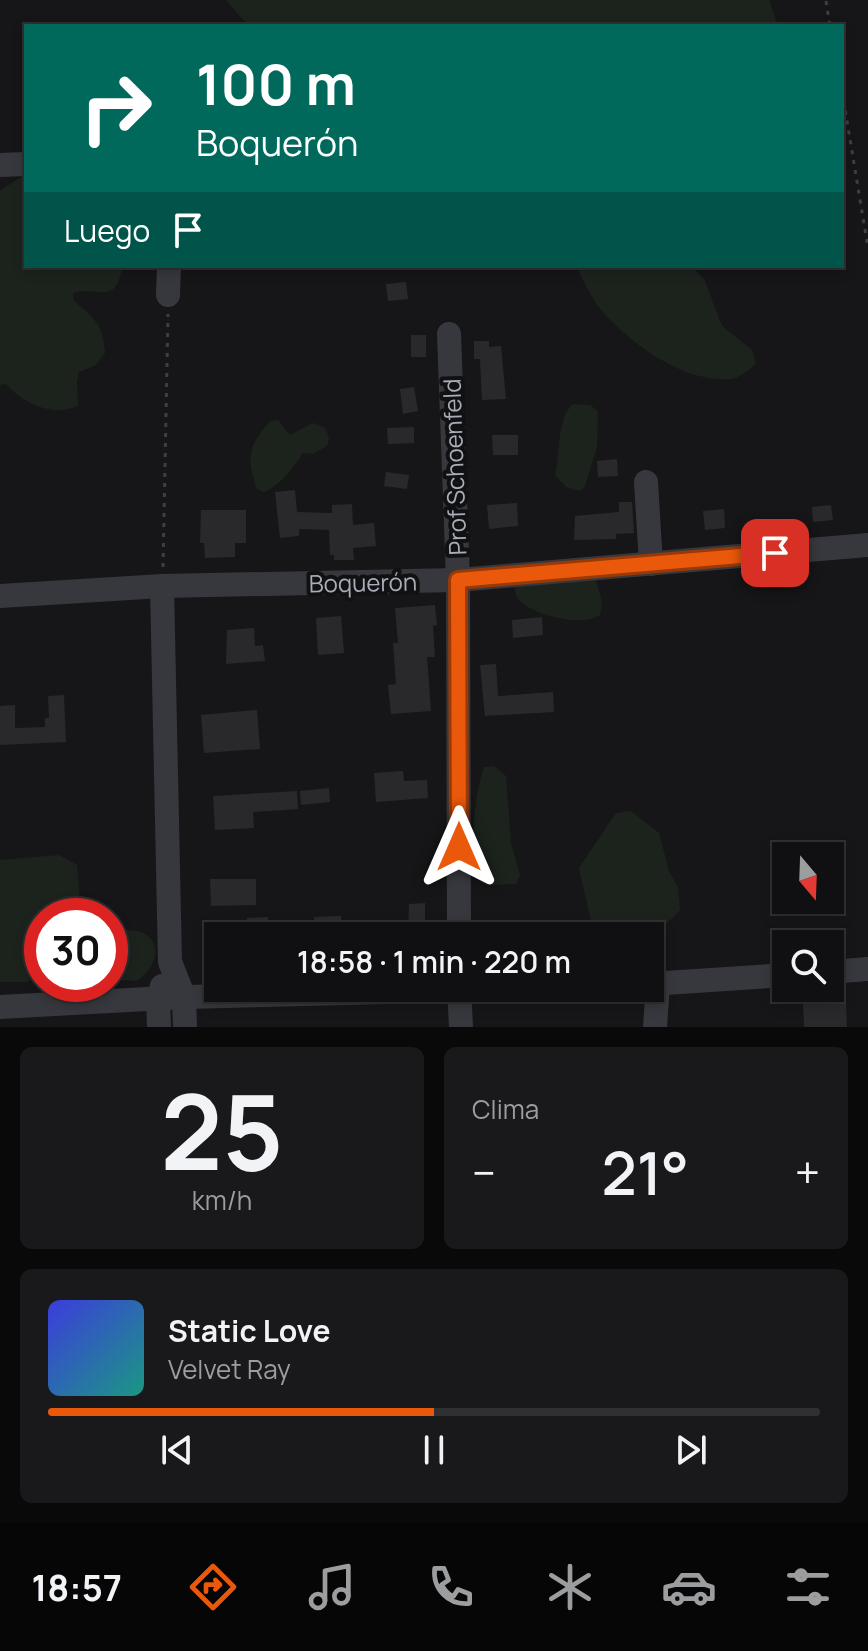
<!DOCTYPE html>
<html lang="es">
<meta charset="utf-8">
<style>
:root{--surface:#101012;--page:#19191b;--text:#f1f3f6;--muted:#9c9d9f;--line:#303032;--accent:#ea580c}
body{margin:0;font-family:Manrope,sans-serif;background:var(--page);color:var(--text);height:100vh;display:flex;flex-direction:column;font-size:30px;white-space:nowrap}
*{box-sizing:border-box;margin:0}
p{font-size:26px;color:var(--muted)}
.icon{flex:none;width:44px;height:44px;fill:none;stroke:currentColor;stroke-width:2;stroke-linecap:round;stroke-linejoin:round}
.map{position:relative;height:1027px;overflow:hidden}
.panel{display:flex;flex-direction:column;gap:20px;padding:20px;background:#09090a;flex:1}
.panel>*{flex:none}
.hud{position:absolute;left:24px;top:24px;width:820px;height:244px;border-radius:0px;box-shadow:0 4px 12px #0003,0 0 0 2px var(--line);background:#00695c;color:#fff;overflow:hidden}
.needle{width:52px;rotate:161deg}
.fabs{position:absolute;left:772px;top:842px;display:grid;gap:16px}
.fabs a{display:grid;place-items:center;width:72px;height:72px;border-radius:0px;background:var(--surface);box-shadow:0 4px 12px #0003,0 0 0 2px var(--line);font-size:40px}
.speed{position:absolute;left:24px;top:898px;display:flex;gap:16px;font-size:40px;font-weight:700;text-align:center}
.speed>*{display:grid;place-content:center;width:104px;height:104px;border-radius:50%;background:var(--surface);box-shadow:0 4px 12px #0003,0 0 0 2px var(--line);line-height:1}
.speed .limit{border:12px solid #d22;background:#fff;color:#111}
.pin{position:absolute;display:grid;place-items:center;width:68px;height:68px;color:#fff;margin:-34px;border-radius:16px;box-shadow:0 4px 12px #0006}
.me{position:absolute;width:88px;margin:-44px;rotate:0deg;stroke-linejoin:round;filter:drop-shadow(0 0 6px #0008)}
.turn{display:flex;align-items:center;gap:28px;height:168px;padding:0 40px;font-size:36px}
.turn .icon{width:104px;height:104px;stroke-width:2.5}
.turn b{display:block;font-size:56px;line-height:68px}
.then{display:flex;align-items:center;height:76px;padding:0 40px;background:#0003;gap:16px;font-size:30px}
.big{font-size:60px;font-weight:600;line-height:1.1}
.panel .tile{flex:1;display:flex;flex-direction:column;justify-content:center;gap:12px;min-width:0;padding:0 28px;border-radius:12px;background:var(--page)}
.panel .dial{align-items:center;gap:0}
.dial b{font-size:104px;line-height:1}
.song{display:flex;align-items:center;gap:24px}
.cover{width:96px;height:96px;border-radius:12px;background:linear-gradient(135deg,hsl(240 70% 55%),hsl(170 70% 35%))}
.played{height:8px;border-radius:4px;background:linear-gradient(90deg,var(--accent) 50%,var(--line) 50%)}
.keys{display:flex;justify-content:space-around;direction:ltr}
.heat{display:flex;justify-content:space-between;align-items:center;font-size:44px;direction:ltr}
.panel .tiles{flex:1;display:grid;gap:20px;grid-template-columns:1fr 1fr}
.tile:last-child{grid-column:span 2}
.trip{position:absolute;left:204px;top:922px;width:460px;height:80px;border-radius:0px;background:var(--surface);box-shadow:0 4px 12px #0003,0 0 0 2px var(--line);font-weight:600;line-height:80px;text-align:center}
.tabs{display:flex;height:128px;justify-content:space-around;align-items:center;background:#060607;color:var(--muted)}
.tabs .icon{width:56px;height:56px}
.tabs .selected{color:var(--accent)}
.tabs b{font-size:36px;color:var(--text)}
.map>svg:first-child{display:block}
.green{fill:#1c231d}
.building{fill:#29292c}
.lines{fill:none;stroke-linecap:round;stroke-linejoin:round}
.path{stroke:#3d3f44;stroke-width:3;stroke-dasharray:4 6;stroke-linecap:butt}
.minor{stroke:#37383d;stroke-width:24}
.route-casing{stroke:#983908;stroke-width:20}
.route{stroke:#ea580c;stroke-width:14}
.labels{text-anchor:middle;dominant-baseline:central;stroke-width:8;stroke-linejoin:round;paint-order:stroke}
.street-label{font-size:24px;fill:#a8adb8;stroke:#111113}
</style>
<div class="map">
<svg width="868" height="1027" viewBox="0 0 868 1027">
<rect width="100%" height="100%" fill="#161618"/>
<!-- green -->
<g class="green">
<polygon points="226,0 769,0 778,26 262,26 244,21"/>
<path d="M26 177V266L122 267C116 307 98 285 73 293L74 301C95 319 103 324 105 353L96 365 79 372 77 382 78 406C52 417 24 404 6 384L0 385V191L19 178Z"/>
<path d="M577 266H691L704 279 722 326 752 350 756 364C749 369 739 379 730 379 683 383 630 343 601 310 591 297 583 281 577 266Z"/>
<path d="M573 404 590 405 598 411 597 447 585 486 580 491 566 487 555 475C561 454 556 419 573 404Z"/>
<path d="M278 420 290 435 313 423 325 428 329 438 327 446 313 454 303 453C292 469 282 484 264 492L257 489C246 458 248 446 270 421Z"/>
<path d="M515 576 595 577 602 602 600 615C582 627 536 616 520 601 513 595 515 585 515 576Z"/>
<path d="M494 766 506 776 511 843 520 875 516 884 486 885 476 879C471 844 473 801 484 767Z"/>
<polygon points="631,811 659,833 669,871 678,887 680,910 657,933 648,936 632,934 616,923 591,921 579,868 616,813"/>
<polygon points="59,855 77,865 81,913 102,903 113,921 110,931 110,916 42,916 42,973 27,982 0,982 0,860"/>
<path d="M123 930C162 928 165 962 136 981L122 980 110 973V946Z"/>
</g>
<!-- building -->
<g class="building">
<polygon points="406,282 408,299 388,301 386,284"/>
<rect x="411" y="335" width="15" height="22"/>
<polygon points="474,341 489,341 489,347 501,346 506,399 482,400 480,359 474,359"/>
<polygon points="414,387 418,411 403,414 400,389"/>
<polygon points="414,427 414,443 388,444 387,428"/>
<polygon points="492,435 518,435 518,455 493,455"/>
<polygon points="617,459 618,476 598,477 597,461"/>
<polygon points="386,472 409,475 407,489 384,486"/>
<polygon points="295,490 297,512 332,513 332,505 352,504 353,525 374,523 376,546 353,548 354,560 334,560 334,555 330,555 329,530 299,529 299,536 280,538 275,492"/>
<polygon points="619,502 632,502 634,533 616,534 616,539 574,540 575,516 619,512"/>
<polygon points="517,503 518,526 489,529 487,505"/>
<polygon points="831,505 833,520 813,522 812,507"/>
<polygon points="724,509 725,528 705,530 703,511"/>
<polygon points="201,510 246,510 246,543 235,543 235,557 205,558 204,543 200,543"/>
<polygon points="435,605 437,625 433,626 435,657 427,657 431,711 391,714 388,685 396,684 393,643 398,643 395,608"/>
<polygon points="341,616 344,653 318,655 316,618"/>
<polygon points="542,617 543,635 513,638 512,620"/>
<polygon points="254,628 255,646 263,645 265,661 226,664 227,630"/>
<polygon points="496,664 498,696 553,692 554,712 485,716 480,665"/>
<polygon points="64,695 66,742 0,745 0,706 15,705 15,728 45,727 45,718 49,718 48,696"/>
<polygon points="257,710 260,749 204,753 201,715"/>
<polygon points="403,771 404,781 427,780 428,798 376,802 374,773"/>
<polygon points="329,788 330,802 301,805 300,791"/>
<polygon points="297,791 298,809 253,812 254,828 215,830 213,796"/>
<polygon points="210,879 256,879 256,905 211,906"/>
<polygon points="425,903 425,921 441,920 441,936 408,936 409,904"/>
<polygon points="341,916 342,936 315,936 314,917"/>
<polygon points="268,917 268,936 248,936 247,918"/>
<polygon points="846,1002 847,1027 804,1027 803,1004"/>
</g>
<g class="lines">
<!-- path -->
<g class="path">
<polyline points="826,1 830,26"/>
<polyline points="842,91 868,248"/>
<polyline points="163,567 168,314"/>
</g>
<!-- minor -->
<g class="minor">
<polyline points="0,165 26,164"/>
<polyline points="168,295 169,266"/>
<polyline points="449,334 458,580 459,936"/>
<polyline points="646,482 651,564"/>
<polyline points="162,586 170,962 184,997 185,1027"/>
<polyline points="0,596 162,586 458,580 868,545"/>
<polyline points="830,972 868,969"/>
<polyline points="650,984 786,975"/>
<polyline points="459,988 461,1027"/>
<polyline points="0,1007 184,997 545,988"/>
<polyline points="159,1027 158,999 162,986"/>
<polyline points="655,1027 658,984"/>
</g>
</g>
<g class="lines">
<defs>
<polyline id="route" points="459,847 458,580 775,553"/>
</defs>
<!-- route casing -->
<use href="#route" class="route-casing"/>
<!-- route -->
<use href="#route" class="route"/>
</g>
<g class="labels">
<!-- street labels -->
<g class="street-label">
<text transform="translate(454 467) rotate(-92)">Prof Schoenfeld</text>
<text transform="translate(363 582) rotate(-1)">Boquerón</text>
</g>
</g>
</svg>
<div class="fabs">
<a><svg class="needle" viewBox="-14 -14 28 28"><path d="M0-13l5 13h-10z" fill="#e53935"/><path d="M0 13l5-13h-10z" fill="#9c9d9f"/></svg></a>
<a><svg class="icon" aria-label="search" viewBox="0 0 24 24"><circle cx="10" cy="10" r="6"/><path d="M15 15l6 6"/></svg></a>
</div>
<div class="speed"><div class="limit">30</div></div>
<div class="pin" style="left:775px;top:553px;background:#d93025"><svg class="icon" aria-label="arrive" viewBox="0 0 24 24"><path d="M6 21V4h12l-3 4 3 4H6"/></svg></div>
<svg class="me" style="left:459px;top:847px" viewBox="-20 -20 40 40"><path d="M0-17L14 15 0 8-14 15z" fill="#ea580c" stroke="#fff" stroke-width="4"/></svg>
<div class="trip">18:58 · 1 min · 220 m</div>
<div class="hud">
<div class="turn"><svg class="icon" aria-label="right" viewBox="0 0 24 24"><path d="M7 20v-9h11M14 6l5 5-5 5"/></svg><div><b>100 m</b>Boquerón</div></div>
<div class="then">Luego<svg class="icon" aria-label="arrive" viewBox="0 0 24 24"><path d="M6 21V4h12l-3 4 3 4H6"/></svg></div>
</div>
</div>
<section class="panel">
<div class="tiles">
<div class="tile dial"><b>25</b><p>km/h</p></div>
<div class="tile"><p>Clima</p>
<div class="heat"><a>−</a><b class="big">21°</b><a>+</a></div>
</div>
<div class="tile">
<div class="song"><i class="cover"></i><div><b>Static Love</b><p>Velvet Ray</p></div></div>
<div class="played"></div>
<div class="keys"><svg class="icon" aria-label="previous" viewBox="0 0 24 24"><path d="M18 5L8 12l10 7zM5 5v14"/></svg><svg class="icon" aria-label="pause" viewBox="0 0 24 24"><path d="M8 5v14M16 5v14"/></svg><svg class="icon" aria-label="next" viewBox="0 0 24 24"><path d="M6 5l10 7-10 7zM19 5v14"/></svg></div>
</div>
</div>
</section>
<nav class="tabs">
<b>18:57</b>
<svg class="icon selected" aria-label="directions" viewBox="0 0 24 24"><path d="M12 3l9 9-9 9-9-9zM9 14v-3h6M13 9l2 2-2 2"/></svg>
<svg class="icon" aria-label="music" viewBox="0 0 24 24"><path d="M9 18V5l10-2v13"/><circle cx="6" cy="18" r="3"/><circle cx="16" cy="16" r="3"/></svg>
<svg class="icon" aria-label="phone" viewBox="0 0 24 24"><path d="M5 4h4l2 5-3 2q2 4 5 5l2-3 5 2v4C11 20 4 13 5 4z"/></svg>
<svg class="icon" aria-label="climate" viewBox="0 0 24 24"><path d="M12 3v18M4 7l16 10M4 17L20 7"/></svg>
<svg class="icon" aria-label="car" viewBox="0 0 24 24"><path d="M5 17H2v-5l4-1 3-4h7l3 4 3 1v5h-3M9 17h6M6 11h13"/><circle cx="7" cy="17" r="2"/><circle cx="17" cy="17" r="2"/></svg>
<svg class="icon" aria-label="filters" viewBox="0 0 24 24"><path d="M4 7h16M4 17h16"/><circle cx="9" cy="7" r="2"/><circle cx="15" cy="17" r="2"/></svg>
</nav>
